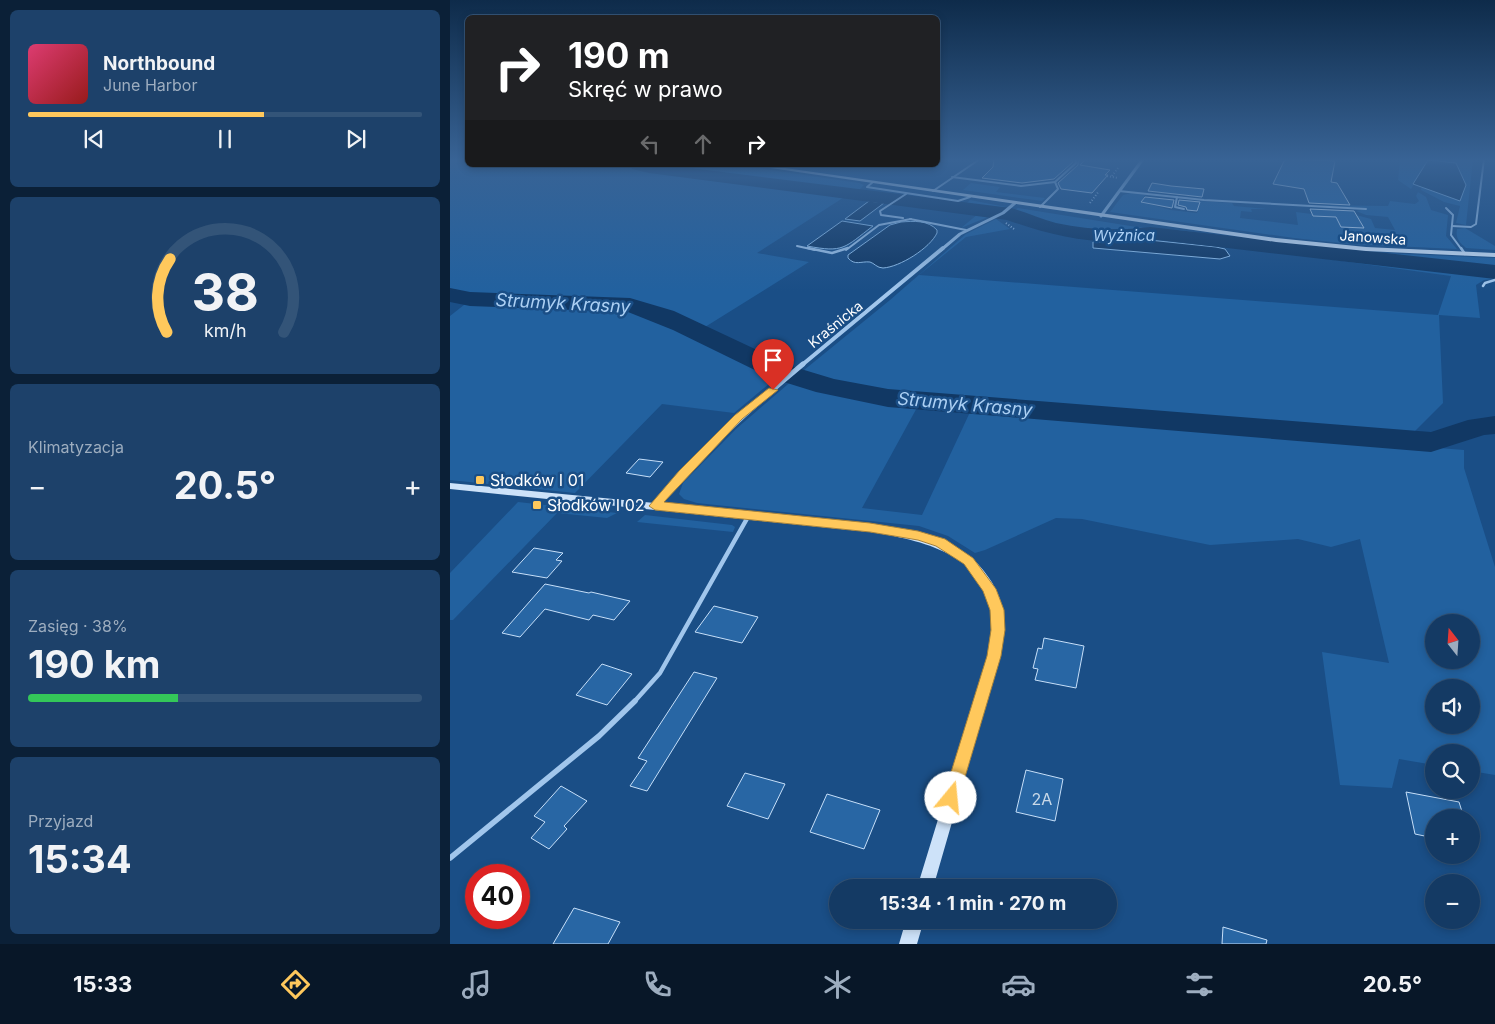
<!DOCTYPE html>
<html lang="pl">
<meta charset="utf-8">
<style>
:root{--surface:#143a64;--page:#1d416a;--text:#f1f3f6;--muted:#9dadbf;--line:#335478;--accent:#ffc85c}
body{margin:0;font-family:Inter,sans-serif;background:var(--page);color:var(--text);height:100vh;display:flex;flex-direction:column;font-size:19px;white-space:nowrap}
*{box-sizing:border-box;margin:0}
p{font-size:16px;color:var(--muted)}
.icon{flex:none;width:28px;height:28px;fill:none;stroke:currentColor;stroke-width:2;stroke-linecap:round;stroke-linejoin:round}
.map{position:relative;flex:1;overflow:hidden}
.panel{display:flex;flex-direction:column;gap:10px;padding:10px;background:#0b2037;width:450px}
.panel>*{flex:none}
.banner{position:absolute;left:15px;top:15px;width:475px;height:152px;border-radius:8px;box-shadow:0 2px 8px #0003,0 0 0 1px var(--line);background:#202124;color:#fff;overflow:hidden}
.needle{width:32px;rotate:343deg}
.tools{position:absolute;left:975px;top:614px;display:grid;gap:10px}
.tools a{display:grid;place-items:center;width:55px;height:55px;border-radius:50%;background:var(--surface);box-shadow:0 2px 8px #0003,0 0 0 1px var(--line);font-size:25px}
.speed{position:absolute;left:15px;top:864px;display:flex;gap:10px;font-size:25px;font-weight:700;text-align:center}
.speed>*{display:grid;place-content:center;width:65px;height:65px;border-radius:50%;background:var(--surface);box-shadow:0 2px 8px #0003,0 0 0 1px var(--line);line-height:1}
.speed .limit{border:8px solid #d22;background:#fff;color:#111}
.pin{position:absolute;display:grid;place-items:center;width:42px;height:42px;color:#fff;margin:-51px -21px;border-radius:50% 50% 50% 0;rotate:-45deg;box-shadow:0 0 5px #0007}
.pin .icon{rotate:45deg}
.me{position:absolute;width:55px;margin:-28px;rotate:17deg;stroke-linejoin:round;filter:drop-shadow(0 0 4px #0008)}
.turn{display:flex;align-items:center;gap:18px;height:105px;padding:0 20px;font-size:22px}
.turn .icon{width:65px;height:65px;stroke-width:2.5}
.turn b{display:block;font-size:35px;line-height:42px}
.lanes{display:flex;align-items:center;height:48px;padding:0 20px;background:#0003;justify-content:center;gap:25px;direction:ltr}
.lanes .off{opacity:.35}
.big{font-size:38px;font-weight:700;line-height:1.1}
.panel .tile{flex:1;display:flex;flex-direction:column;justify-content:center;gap:8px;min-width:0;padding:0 18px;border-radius:8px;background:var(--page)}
.panel .dial{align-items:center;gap:0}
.dial svg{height:130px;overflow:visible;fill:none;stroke:var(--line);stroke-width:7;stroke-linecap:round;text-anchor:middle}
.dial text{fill:var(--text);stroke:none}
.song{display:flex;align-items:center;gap:15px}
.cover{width:60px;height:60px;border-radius:8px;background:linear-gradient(135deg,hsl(340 70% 55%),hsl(0 70% 35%))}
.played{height:5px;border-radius:2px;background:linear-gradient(90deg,var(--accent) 60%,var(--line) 60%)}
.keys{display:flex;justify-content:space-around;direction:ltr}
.heat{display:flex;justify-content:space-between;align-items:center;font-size:28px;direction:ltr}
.charge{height:8px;border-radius:4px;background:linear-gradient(90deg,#34c759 38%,var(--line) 0)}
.trip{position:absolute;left:379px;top:879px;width:288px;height:50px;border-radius:25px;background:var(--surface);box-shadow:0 2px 8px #0003,0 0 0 1px var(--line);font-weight:700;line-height:50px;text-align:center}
.menu{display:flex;height:80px;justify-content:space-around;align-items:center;background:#081728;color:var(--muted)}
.menu .icon{width:35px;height:35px}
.menu .current{color:var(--accent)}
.menu b{font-size:22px;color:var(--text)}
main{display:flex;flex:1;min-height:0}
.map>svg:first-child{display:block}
.green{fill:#22619f;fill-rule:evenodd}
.water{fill:#113864;stroke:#93c2ee}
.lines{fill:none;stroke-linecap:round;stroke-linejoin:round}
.river{fill:#113864;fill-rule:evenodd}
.building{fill:#2866a4;stroke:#c6dff9}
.path{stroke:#a1c6ec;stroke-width:2;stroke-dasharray:1 2;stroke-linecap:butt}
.lane-far3{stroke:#a1c6ec;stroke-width:2}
.lane-far2{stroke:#a1c6ec;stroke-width:2.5}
.lane-far1{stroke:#a1c6ec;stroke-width:4.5}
.lane{stroke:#a1c6ec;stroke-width:5.5}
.street-far2{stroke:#a1c6ec;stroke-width:3}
.street-far1{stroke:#a1c6ec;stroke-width:4}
.street{stroke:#a1c6ec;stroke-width:5}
.secondary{fill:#cde2f9;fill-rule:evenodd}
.route{fill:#ffc85c;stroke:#a6823c}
.poi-dot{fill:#ffc85c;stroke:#1a4e86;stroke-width:2}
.labels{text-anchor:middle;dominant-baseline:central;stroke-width:5;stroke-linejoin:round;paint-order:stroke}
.far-street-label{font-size:14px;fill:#fff;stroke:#1a4e86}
.far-water-label{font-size:15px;font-style:italic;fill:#acd0f4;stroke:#1a4e86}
.poi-label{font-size:16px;fill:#fff;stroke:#1a4e86;text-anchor:start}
.near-number-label{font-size:16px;fill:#c9d9e8}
.water-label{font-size:18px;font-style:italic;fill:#acd0f4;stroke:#1a4e86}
</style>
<main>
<section class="panel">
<div class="tile">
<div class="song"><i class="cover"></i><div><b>Northbound</b><p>June Harbor</p></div></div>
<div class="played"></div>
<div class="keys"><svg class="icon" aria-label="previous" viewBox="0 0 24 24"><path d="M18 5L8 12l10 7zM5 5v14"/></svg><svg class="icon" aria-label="pause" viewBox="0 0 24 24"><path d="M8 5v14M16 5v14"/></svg><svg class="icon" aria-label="next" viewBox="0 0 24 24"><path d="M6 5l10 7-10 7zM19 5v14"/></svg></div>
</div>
<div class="tile dial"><svg viewBox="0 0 100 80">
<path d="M14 69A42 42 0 1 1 86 69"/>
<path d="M14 69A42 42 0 0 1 16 24" stroke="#ffc85c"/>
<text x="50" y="56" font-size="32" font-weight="700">38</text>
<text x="50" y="72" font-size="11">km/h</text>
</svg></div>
<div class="tile"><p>Klimatyzacja</p>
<div class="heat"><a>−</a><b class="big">20.5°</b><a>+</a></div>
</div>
<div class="tile"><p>Zasięg · 38%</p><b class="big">190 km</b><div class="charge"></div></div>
<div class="tile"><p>Przyjazd</p><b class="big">15:34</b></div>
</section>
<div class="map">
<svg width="1045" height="944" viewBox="0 0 1045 944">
<rect width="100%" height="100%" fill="#1a4e86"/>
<!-- green -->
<g class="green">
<polygon points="0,159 17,159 18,165 181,165 197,169 321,183 396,196 307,253 359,262 255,327 192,303 29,296 0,291"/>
<polygon points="950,159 1023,159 1016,225 1006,223 1010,206 994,202 971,190 972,187 1010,201 978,160 961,189 948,180"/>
<polygon points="193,165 286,165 409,183 414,185 409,190 449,196 444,200 379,192 319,181 200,168"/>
<polygon points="521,183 550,187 546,192 595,198 592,201 513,190"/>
<polygon points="968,192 976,197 981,210 998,215 996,236 1007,249 900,244 844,238 660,212 673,195 681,193 712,197 695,195 691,202 721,210 747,213 748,208 730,205 730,204 749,206 750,204 731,202 732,200 782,203 784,206 817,209 801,209 802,212 791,211 790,218 848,225 846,212 886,217 891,227 913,228 906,215 921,219 925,228 945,230 938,217 916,215 906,211 916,209 915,208 861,205 938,206 940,201 965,204 969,201 966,196"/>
<polygon points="452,199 515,205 520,200 556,207 549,212 450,201"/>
<polygon points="448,202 548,213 511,228 528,214 445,203"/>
<path d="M568 208 693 228 730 230 845 246 907 252 1045 258V271C933 260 822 247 711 234 688 231 666 238 643 235 611 232 589 221 559 213Z"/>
<polygon points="546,219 560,229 516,237 469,275 988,315 1001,276 709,236 680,238 700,234 1045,274 1045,279 1034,280 1026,285 1030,318 989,315 993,403 958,438 439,397 391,390 348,375 440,300 516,234"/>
<path d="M1015 228 1045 246V250L1016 248C1010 243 1005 238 1007 229Z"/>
<polygon points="19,301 178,308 200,314 242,335 247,333 331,374 284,413 212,404 125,493 0,480 0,316"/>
<path d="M344 379 387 393 469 404 412 508 472 515 521 410 1014 450V468L1045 567V775L1021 771V752H984V765L949 759 942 788 890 785 872 652 939 663 910 539 881 547 848 539 760 545 632 519 606 518 535 550 525 553 498 536 469 526 247 503 234 499 229 494 233 483 286 429ZM984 622H1021V660H984ZM984 688H1021V725H984Z"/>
<polygon points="68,502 167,513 157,518 107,513 3,620 0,620 0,573"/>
<polygon points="195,515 282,525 285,527 283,532 187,522"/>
</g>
<!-- water -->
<g class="water">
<polygon points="978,160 1006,163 1016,185 1010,201 963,184"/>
<polygon points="419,201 434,203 410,221 395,219"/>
<path d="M392 221 423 226C394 248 394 253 357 246Z"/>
<path d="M451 222C464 221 478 220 487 230V233C480 248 450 267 433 268 427 268 424 263 420 262 411 261 405 266 398 258V255L440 225Z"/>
<polygon points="699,240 766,247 775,249 780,256 770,259 643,248 643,242"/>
</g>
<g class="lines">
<!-- river -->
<g class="river">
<path d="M179 165H217L561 208C576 212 591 219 606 223 638 230 668 231 700 227L1045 265V279L700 239C649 247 605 237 557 220L199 173 182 169Z"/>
<polygon points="0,288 20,292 180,298 224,311 341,366 384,379 438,389 981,432 1018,420 1045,416 1045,434 1034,435 981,452 438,407 366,392 321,378 223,330 178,312 20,306 0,302"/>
</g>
</g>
<!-- building -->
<g class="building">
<polygon points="544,159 622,159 623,162 604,179 572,183 532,178 543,167"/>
<polygon points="628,159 636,159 630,165 660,170 655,175 658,175 642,193 611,189 608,183 628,165"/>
<polygon points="835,159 885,161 881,182 887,183 900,205 859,203 854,189 823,184"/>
<polygon points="702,183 721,186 754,189 752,197 698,191"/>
<polygon points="695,197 724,200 722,208 691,202"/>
<polygon points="729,200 750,202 747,211 737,210 736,207 728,205"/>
<polygon points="860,209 904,211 914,228 891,227 886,217 863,216"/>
<polygon points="189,459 213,462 200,477 176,473"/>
<polygon points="84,548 113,553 106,560 112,561 97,578 62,572"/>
<polygon points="95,584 139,593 141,592 180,601 164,620 143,615 139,620 95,609 70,637 52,633"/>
<polygon points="264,606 308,617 292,643 245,632"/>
<polygon points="594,638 634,646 626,688 585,680 588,669 583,668 588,648 592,649"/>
<polygon points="152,664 182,674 157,705 126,695"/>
<polygon points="244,672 267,678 197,791 180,786 197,761 188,758"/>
<polygon points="576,770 613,779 605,821 566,812"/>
<polygon points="295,773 335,784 318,819 277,806"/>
<polygon points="111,786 137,801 114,826 117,829 99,849 81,838 95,822 84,816"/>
<polygon points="956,792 1009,802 1014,818 984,818 984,838 965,834"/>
<polygon points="377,794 430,810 414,849 360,832"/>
<polygon points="124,908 170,922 158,944 103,944"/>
<polygon points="773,927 817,940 816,944 772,944"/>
</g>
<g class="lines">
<!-- path -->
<g class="path">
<polyline points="657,176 668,178"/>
<polyline points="662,176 668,168"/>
<polyline points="640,203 649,191"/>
<polyline points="556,223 564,229"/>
</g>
<!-- lane-far3 -->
<g class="lane-far3">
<polyline points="502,177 571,186 605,182"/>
<polyline points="423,182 417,187 508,201 520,197"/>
<polyline points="483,191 530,159"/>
<polyline points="669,191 754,200 916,209"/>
<polyline points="727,197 725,207 734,209"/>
<polyline points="590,207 608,189 605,182 626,163 625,159"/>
<polyline points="996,208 1003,215 1001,235 1012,250"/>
<polyline points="453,218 431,215 430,211 456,194"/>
<polyline points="460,219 516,230"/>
<polyline points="1002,226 1021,227 1026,224 1034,159"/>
<polyline points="347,246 365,250"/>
<polyline points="396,250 429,225 461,219"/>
</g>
<!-- lane-far2 -->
<g class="lane-far2">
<polyline points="358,248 382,253 398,248"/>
<polyline points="1011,248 1015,254"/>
<polyline points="1033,286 1035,283 1045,280"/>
</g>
<!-- lane-far1 -->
<polyline class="lane-far1" points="184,702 210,673 299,515"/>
<!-- lane -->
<polyline class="lane" points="0,858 149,736 185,701"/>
<!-- street-far2 -->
<g class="street-far2">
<polyline points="651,216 693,159"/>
<polyline points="491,250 510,234 553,213 565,203"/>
</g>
<!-- street-far1 -->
<polyline class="street-far1" points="352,365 493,248"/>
<!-- street -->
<path class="street" d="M205 506C250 453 300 408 353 364"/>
<!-- secondary -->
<g class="secondary">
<polygon points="300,165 314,165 826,238 916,247 1045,253 1045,257 916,251 826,242"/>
<path d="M0 483 420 524C463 531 514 538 539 578 547 589 553 604 554 618 555 630 552 643 550 656L483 888H467L538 656C539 643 543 630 542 618 538 554 471 540 420 532L0 489Z"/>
<polygon points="456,920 474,920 467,944 449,944"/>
</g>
</g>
<!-- sky -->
<linearGradient id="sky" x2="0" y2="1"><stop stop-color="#0e2b4a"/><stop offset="0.55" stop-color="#386395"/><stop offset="1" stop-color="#386395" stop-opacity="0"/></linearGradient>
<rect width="1045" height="291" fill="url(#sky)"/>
<!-- route -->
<polygon class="route" points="319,388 328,390 292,419 214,502 420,523 468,531 495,539 523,558 546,589 554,610 555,630 551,656 507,804 501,807 495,804 493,798 537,656 541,630 540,610 533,591 514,564 486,546 468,540 420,532 205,510 199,506 229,471 285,415"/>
<!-- markers -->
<g class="poi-dot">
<rect x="25" y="475" width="10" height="10" rx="2.5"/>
<rect x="82" y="500" width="10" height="10" rx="2.5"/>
</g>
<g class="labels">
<!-- far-street labels -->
<g class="far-street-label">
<text transform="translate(923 237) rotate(4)">Janowska</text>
<text transform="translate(385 324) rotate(-39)">Kraśnicka</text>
</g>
<!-- far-water labels -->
<g class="far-water-label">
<text x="674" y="235">Wyżnica</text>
</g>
<!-- poi labels -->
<g class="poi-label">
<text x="40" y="480">Słodków I 01</text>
<text x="97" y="505">Słodków I 02</text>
</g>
<!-- near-number labels -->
<g class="near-number-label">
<text x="592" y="799">2A</text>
</g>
<!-- water labels -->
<g class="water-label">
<text transform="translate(113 303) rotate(3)">Strumyk Krasny</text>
<text transform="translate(515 404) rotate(5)">Strumyk Krasny</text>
</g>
</g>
</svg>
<div class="tools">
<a><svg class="needle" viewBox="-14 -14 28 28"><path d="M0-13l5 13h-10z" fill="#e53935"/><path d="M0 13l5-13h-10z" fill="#9dadbf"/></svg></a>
<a><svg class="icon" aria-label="sound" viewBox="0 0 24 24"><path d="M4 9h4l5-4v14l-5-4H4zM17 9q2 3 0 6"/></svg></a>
<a><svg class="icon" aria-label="search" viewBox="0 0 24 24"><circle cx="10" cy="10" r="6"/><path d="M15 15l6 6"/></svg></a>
<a>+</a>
<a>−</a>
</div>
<div class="speed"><div class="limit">40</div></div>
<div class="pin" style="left:323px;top:390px;background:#d93025"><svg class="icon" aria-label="arrive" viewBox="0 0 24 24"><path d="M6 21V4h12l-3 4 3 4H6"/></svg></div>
<svg class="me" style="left:501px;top:798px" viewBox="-20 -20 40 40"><circle r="19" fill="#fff"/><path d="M0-13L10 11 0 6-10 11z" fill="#ffc85c"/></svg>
<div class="trip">15:34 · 1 min · 270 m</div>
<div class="banner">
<div class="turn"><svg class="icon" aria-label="right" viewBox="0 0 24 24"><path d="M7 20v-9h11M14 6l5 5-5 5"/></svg><div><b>190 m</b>Skręć w prawo</div></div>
<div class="lanes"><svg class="icon off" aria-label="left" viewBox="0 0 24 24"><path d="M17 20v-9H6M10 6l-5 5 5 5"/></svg><svg class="icon off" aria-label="ahead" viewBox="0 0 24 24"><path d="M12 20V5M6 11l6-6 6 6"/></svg><svg class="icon" aria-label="right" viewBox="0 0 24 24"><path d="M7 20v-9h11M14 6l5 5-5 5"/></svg></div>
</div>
</div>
</main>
<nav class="menu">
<b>15:33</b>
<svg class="icon current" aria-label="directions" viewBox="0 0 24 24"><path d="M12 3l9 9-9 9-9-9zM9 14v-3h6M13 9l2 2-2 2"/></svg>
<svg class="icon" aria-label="music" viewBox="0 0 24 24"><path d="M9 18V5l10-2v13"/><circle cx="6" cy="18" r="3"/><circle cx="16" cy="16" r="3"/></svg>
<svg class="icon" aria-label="phone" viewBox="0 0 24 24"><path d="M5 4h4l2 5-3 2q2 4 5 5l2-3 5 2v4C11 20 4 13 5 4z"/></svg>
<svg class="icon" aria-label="climate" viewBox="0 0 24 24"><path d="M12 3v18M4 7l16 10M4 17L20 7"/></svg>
<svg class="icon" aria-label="car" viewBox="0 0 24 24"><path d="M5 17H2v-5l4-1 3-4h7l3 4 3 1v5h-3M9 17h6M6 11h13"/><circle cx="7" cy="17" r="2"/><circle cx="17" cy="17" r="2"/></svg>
<svg class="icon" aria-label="filters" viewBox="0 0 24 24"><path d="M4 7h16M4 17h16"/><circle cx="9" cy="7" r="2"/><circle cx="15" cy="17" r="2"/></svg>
<b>20.5°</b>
</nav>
